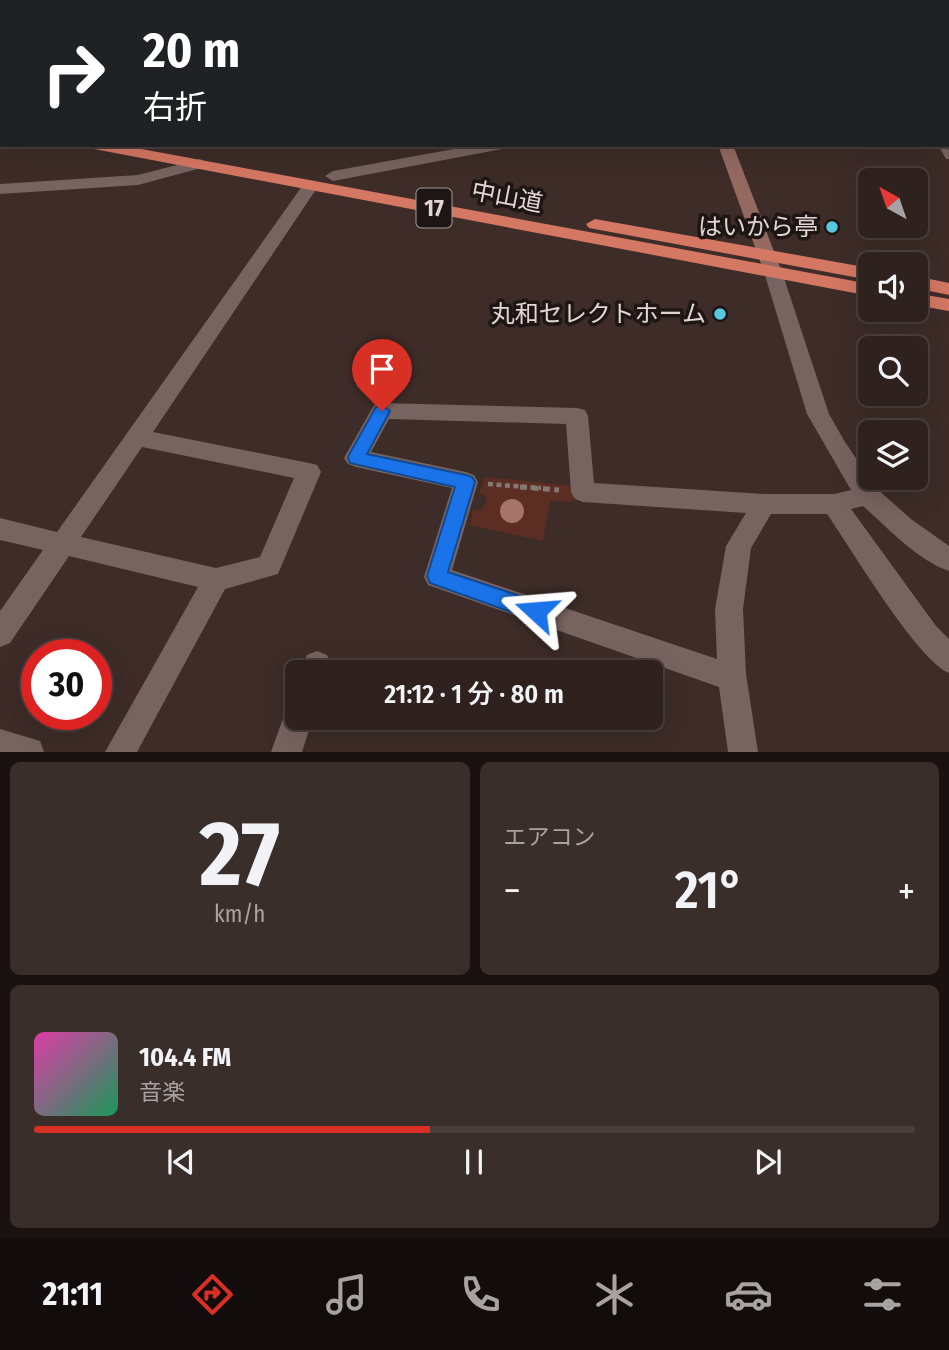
<!DOCTYPE html>
<html lang="ja">
<meta charset="utf-8">
<style>
:root{--surface:#2e211e;--page:#3a2e2b;--text:#f1f3f6;--muted:#a7a3a4;--line:#493e3c;--accent:#d93025}
body{margin:0;font-family:"Fira Sans Condensed","Noto Sans JP",sans-serif;background:var(--page);color:var(--text);height:100vh;display:flex;flex-direction:column;font-size:26px;white-space:nowrap}
*{box-sizing:border-box;margin:0}
p{font-size:23px;color:var(--muted)}
.icon{flex:none;width:38px;height:38px;fill:none;stroke:currentColor;stroke-width:2;stroke-linecap:round;stroke-linejoin:round}
.map{position:relative;height:752px;overflow:hidden}
.panel{display:flex;flex-direction:column;gap:10px;padding:10px;background:#191210;flex:1}
.panel>*{flex:none}
.top-card{position:absolute;left:0px;top:0px;width:950px;height:147px;box-shadow:0 7px 28px #0002,0 0 0 2px var(--line);background:#202124;color:#fff;overflow:hidden}
.needle{width:46px;rotate:320deg}
.tools{position:absolute;left:858px;top:168px;display:grid;gap:14px}
.tools a{display:grid;place-items:center;width:70px;height:70px;border-radius:10px;background:var(--surface);box-shadow:0 7px 28px #0002,0 0 0 2px var(--line);font-size:35px}
.speed{position:absolute;left:21px;top:639px;display:flex;gap:14px;font-size:35px;font-weight:700;text-align:center}
.speed>*{display:grid;place-content:center;width:91px;height:91px;border-radius:50%;background:var(--surface);box-shadow:0 7px 28px #0002,0 0 0 2px var(--line);line-height:1}
.speed .limit{border:10px solid #d22;background:#fff;color:#111}
.pin{position:absolute;display:grid;place-items:center;width:60px;height:60px;color:#fff;margin:-72px -30px;border-radius:50% 50% 50% 0;rotate:-45deg;box-shadow:0 0 7px #0007}
.pin .icon{rotate:45deg}
.me{position:absolute;width:77px;margin:-38px;rotate:289deg;stroke-linejoin:round;filter:drop-shadow(0 0 5px #0008)}
.turn{display:flex;align-items:center;gap:24px;height:147px;padding:0 28px;font-size:32px}
.turn .icon{width:91px;height:91px;stroke-width:2.5}
.turn b{display:block;font-size:49px;line-height:60px}
.big{font-size:52px;font-weight:600;line-height:1.1}
.panel .tile{flex:1;display:flex;flex-direction:column;justify-content:center;gap:10px;min-width:0;padding:0 24px;border-radius:10px;background:var(--page)}
.panel .dial{align-items:center;gap:0}
.dial b{font-size:91px;line-height:1}
.song{display:flex;align-items:center;gap:21px}
.cover{width:84px;height:84px;border-radius:10px;background:linear-gradient(135deg,hsl(320 70% 55%),hsl(150 70% 35%))}
.played{height:7px;border-radius:4px;background:linear-gradient(90deg,var(--accent) 45%,var(--line) 45%)}
.keys{display:flex;justify-content:space-around;direction:ltr}
.heat{display:flex;justify-content:space-between;align-items:center;font-size:38px;direction:ltr}
.panel .tiles{flex:1;display:grid;gap:10px;grid-template-columns:1fr 1fr}
.tile:last-child{grid-column:span 2}
.trip{position:absolute;left:285px;top:660px;width:378px;height:70px;border-radius:10px;background:var(--surface);box-shadow:0 7px 28px #0002,0 0 0 2px var(--line);font-weight:600;line-height:70px;text-align:center}
.menu{display:flex;height:112px;justify-content:space-around;align-items:center;background:#120d0c;color:var(--muted)}
.menu .icon{width:49px;height:49px}
.menu .current{color:var(--accent)}
.menu b{font-size:32px;color:var(--text)}
.map>svg:first-child{display:block}
.green{fill:#5c2d23}
.lines{fill:none;stroke-linecap:round;stroke-linejoin:round}
.path-far1{stroke:#867874;stroke-width:4.5;stroke-dasharray:5 3.5;stroke-linecap:butt}
.path{stroke:#867874;stroke-width:5;stroke-dasharray:7 4.5;stroke-linecap:butt}
.lane{fill:#77635f;fill-rule:evenodd}
.street{fill:#77635f;fill-rule:evenodd}
.secondary{fill:#936960;fill-rule:evenodd}
.highway{fill:#d47763;fill-rule:evenodd}
.tree{fill:#a67468}
.route{fill:#1a73e8;stroke:#114b97;stroke-width:2}
.poi-dot{fill:#56c9e0;stroke:#1e1614;stroke-width:2.5}
.labels{text-anchor:middle;dominant-baseline:central;stroke-width:7;stroke-linejoin:round;paint-order:stroke}
.shield{fill:#1e1614;stroke:#a69c9a;stroke-width:2}
.shield-label{font-size:23px;font-weight:bold;fill:#e1d6d3}
.street-label{font-size:24px;fill:#e1d6d3;stroke:#1e1614}
.poi-label{font-size:24px;fill:#e1d6d3;stroke:#1e1614;text-anchor:end}
</style>
<div class="map">
<svg width="949" height="752" viewBox="0 0 949 752">
<rect width="100%" height="100%" fill="#3d2c28"/>
<!-- green -->
<polygon class="green" points="485,477 574,486 574,502 550,501 543,541 470,525 473,509 482,511 487,497 479,493"/>
<g class="lines">
<!-- path-far1 -->
<polyline class="path-far1" points="488,484 541,488"/>
<!-- path -->
<polyline class="path" points="520,487 559,490"/>
<!-- lane -->
<polygon class="lane" points="938,145 946,145 949,151 949,159 946,159"/>
<!-- street -->
<g class="street">
<polygon points="225,0 238,0 224,2"/>
<polygon points="476,145 509,145 502,149 333,181 325,176 333,171"/>
<polygon points="200,159 208,164 205,167 138,185 0,194 0,184 138,175"/>
<path d="M311 180 319 185 153 432 309 463 317 465 321 472 278 574 225 589 137 752H105L198 587 69 556 10 643 0 647V611L43 550 0 540V518L57 532 305 182ZM142 447 294 478 260 557 216 568 81 537Z"/>
<path d="M773 266 782 272 829 414 845 442 876 488 911 519 949 546V571C917 560 888 528 863 506L851 509 936 626 949 639V673C917 660 850 547 827 514H771L751 548 743 609 746 674 758 752H728L719 687 428 585 424 577 452 488 356 467 348 464 344 458 374 405 382 403 577 408 585 410 588 416 594 483 764 494H834L851 490 807 414 764 272ZM389 419 566 424 571 492 575 499 583 502 746 513 726 546 715 609 717 659 452 570 478 482 474 475 466 472 371 452Z"/>
<polygon points="317,651 327,655 331,665 328,672 300,672 307,655"/>
<polygon points="298,703 298,718 313,718 302,752 271,752 287,707"/>
<polygon points="0,729 40,741 44,752 0,752"/>
</g>
<!-- secondary -->
<g class="secondary">
<polygon points="633,0 645,0 645,2 634,2"/>
<rect x="948" y="116" width="1" height="8"/>
<polygon points="718,145 733,145 782,272 779,276 767,276 764,272"/>
</g>
<!-- highway -->
<g class="highway">
<rect x="0" y="124" width="2" height="8"/>
<polygon points="87,145 120,145 870,284 870,296 94,149"/>
<polygon points="595,219 870,268 870,280 589,228 586,224"/>
<polygon points="915,276 949,283 949,295 915,288"/>
<polygon points="915,293 949,299 949,311 915,305"/>
</g>
</g>
<!-- trees -->
<circle class="tree" cx="512" cy="511" r="12"/>
<!-- route -->
<polygon class="route" points="382,405 390,411 367,454 466,475 472,477 475,482 448,572 544,604 547,611 544,618 536,621 430,583 427,576 455,487 350,463 348,458 350,453 376,407"/>
<!-- markers -->
<g class="poi-dot">
<circle cx="832" cy="227" r="7"/>
<circle cx="720" cy="314" r="7"/>
</g>
<g class="labels">
<!-- shield labels -->
<rect class="shield" x="416.5" y="188.5" width="35" height="39" rx="5"/>
<g class="shield-label">
<text x="434" y="208">17</text>
</g>
<!-- street labels -->
<g class="street-label">
<text transform="translate(507 197) rotate(11)">中山道</text>
</g>
<!-- poi labels -->
<g class="poi-label">
<text x="818" y="227">はいから亭</text>
<text x="706" y="314">丸和セレクトホーム</text>
</g>
</g>
</svg>
<div class="tools">
<a><svg class="needle" viewBox="-14 -14 28 28"><path d="M0-13l5 13h-10z" fill="#e53935"/><path d="M0 13l5-13h-10z" fill="#a7a3a4"/></svg></a>
<a><svg class="icon" aria-label="sound" viewBox="0 0 24 24"><path d="M4 9h4l5-4v14l-5-4H4zM17 9q2 3 0 6"/></svg></a>
<a><svg class="icon" aria-label="search" viewBox="0 0 24 24"><circle cx="10" cy="10" r="6"/><path d="M15 15l6 6"/></svg></a>
<a><svg class="icon" aria-label="layers" viewBox="0 0 24 24"><path d="M12 4l9 5-9 5-9-5zM3 14l9 5 9-5"/></svg></a>
</div>
<div class="speed"><div class="limit">30</div></div>
<div class="pin" style="left:382px;top:411px;background:#d93025"><svg class="icon" aria-label="arrive" viewBox="0 0 24 24"><path d="M6 21V4h12l-3 4 3 4H6"/></svg></div>
<svg class="me" style="left:536px;top:611px" viewBox="-20 -20 40 40"><path d="M0-17L14 15 0 8-14 15z" fill="#1a73e8" stroke="#fff" stroke-width="4"/></svg>
<div class="trip">21:12 · 1 分 · 80 m</div>
<div class="top-card">
<div class="turn"><svg class="icon" aria-label="right" viewBox="0 0 24 24"><path d="M7 20v-9h11M14 6l5 5-5 5"/></svg><div><b>20 m</b>右折</div></div>
</div>
</div>
<section class="panel">
<div class="tiles">
<div class="tile dial"><b>27</b><p>km/h</p></div>
<div class="tile"><p>エアコン</p>
<div class="heat"><a>−</a><b class="big">21°</b><a>+</a></div>
</div>
<div class="tile">
<div class="song"><i class="cover"></i><div><b>104.4 FM</b><p>音楽</p></div></div>
<div class="played"></div>
<div class="keys"><svg class="icon" aria-label="previous" viewBox="0 0 24 24"><path d="M18 5L8 12l10 7zM5 5v14"/></svg><svg class="icon" aria-label="pause" viewBox="0 0 24 24"><path d="M8 5v14M16 5v14"/></svg><svg class="icon" aria-label="next" viewBox="0 0 24 24"><path d="M6 5l10 7-10 7zM19 5v14"/></svg></div>
</div>
</div>
</section>
<nav class="menu">
<b>21:11</b>
<svg class="icon current" aria-label="directions" viewBox="0 0 24 24"><path d="M12 3l9 9-9 9-9-9zM9 14v-3h6M13 9l2 2-2 2"/></svg>
<svg class="icon" aria-label="music" viewBox="0 0 24 24"><path d="M9 18V5l10-2v13"/><circle cx="6" cy="18" r="3"/><circle cx="16" cy="16" r="3"/></svg>
<svg class="icon" aria-label="phone" viewBox="0 0 24 24"><path d="M5 4h4l2 5-3 2q2 4 5 5l2-3 5 2v4C11 20 4 13 5 4z"/></svg>
<svg class="icon" aria-label="climate" viewBox="0 0 24 24"><path d="M12 3v18M4 7l16 10M4 17L20 7"/></svg>
<svg class="icon" aria-label="car" viewBox="0 0 24 24"><path d="M5 17H2v-5l4-1 3-4h7l3 4 3 1v5h-3M9 17h6M6 11h13"/><circle cx="7" cy="17" r="2"/><circle cx="17" cy="17" r="2"/></svg>
<svg class="icon" aria-label="filters" viewBox="0 0 24 24"><path d="M4 7h16M4 17h16"/><circle cx="9" cy="7" r="2"/><circle cx="15" cy="17" r="2"/></svg>
</nav>
